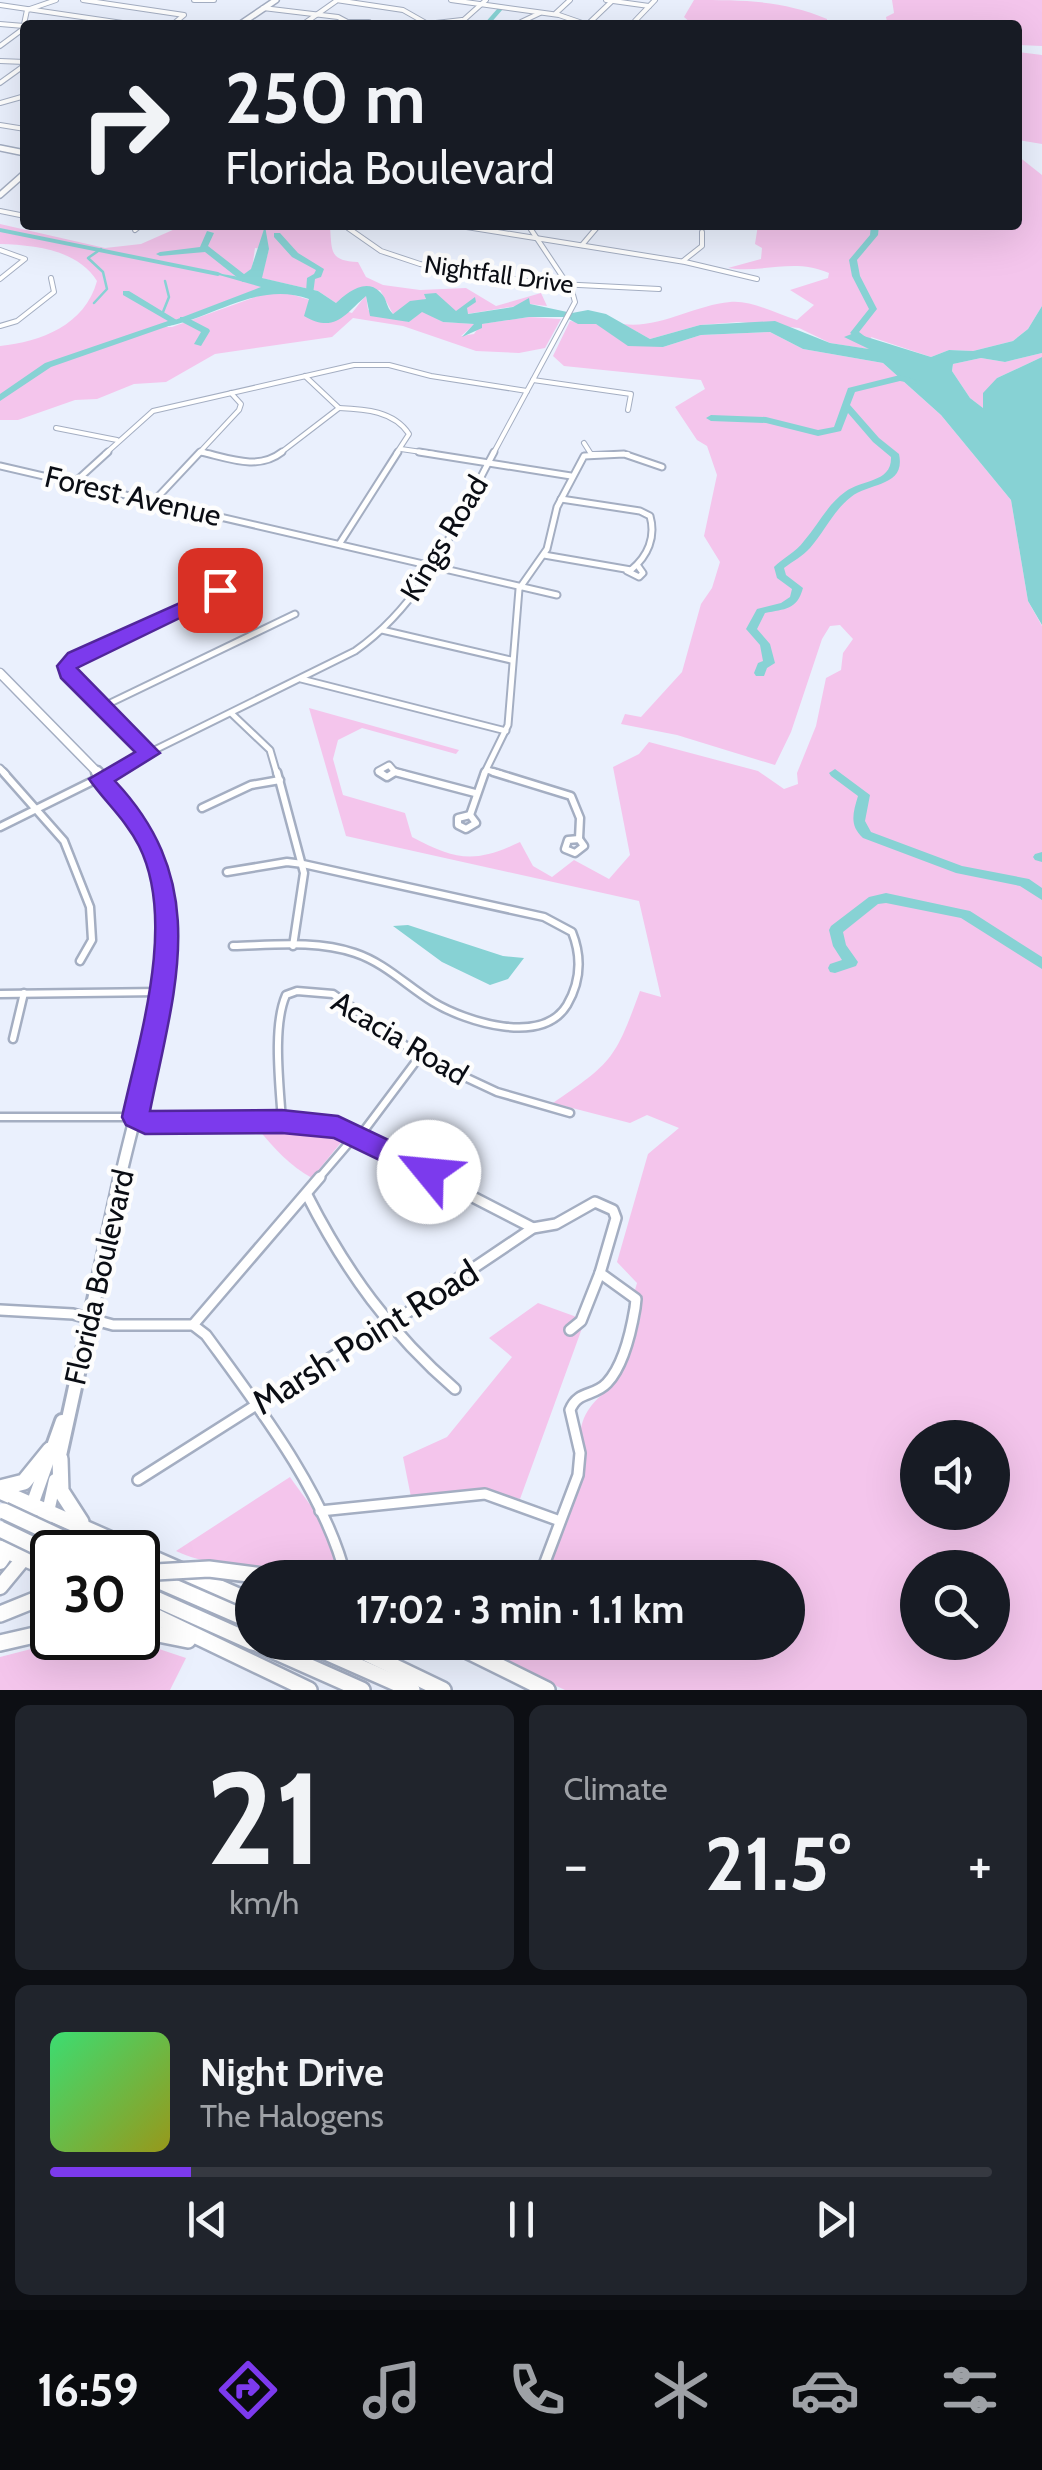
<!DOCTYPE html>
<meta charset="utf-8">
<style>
:root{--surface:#171b24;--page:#20242c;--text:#f1f3f6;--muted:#9ea1a6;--line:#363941;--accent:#7c3aed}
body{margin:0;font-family:Cabin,sans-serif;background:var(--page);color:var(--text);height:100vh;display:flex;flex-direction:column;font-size:38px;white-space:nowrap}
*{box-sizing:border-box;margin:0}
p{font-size:32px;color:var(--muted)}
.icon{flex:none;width:55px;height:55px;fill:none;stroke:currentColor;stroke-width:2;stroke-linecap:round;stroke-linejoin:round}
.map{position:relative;height:1690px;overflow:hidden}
.details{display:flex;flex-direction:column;gap:15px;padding:15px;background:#0d0f14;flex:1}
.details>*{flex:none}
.hud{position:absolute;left:20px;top:20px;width:1002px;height:210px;border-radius:10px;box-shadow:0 10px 40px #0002;background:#171b24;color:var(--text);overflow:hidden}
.controls{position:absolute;left:900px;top:1420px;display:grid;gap:20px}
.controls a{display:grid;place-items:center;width:110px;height:110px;border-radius:50%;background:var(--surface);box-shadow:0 10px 40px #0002;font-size:50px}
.speed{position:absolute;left:30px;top:1530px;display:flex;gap:20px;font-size:50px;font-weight:700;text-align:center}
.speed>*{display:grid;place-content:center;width:130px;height:130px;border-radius:50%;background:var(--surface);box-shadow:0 10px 40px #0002;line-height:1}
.speed .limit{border:5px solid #111;border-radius:15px;background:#fff;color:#111}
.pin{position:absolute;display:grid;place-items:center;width:85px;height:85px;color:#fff;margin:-42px;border-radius:20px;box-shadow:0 5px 15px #0006}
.me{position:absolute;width:110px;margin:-55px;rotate:298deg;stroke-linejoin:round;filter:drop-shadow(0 0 8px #0008)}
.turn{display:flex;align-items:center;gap:35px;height:210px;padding:0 40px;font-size:45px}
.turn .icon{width:130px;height:130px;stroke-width:2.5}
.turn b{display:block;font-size:70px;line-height:85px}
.big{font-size:75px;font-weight:800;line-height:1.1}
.details .card{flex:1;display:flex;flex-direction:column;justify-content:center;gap:15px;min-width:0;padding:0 35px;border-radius:15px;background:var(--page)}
.details .dial{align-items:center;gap:0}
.dial b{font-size:130px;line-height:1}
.song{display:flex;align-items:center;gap:30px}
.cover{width:120px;height:120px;border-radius:15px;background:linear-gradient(135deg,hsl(140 70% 55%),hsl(60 70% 35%))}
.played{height:10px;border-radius:5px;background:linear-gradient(90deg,var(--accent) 15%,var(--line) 15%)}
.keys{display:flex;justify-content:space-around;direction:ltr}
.heat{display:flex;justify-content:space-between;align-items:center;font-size:55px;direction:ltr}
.details .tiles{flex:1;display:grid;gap:15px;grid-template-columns:1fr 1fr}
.card:last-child{grid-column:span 2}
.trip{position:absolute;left:235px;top:1560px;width:570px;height:100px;border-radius:50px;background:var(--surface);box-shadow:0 10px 40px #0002;font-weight:800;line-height:100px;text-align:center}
.menu{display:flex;height:160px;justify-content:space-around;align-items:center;background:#090b0e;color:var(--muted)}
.menu .icon{width:70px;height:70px}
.menu .current{color:var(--accent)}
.menu b{font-size:45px;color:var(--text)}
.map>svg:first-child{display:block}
.green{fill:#f4c5ec;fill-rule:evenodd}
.water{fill:#87d2d4}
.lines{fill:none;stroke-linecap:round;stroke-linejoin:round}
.stream{stroke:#87d2d4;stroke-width:2.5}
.river{fill:#87d2d4;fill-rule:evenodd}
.street-far3-casing{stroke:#a4aec2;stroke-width:6}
.street-far2-casing{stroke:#a4aec2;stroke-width:9}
.street-far1-casing{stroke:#a4aec2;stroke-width:11}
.street-casing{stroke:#a4aec2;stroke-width:14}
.secondary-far3-casing{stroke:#a4aec2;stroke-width:8}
.secondary-far2-casing{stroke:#a4aec2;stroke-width:11}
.secondary-far1-casing{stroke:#a4aec2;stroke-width:15}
.secondary-casing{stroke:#a4aec2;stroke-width:18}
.primary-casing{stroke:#a4aec2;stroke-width:19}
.highway-casing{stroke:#a4aec2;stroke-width:20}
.street-far3{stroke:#fff;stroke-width:4}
.street-far2{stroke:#fff;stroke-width:5}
.street-far1{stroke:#fff;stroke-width:6}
.street{stroke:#fff;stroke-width:9}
.secondary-far3{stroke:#fff;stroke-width:5}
.secondary-far2{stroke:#fff;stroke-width:8}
.secondary-far1{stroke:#fff;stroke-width:10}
.secondary{stroke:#fff;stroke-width:12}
.primary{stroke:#fff;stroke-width:14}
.highway{stroke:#fff;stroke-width:15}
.highway-bridge-casing{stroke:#a4aec2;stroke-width:20;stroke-linecap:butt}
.highway-bridge{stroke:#fff;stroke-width:15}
.route{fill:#7c3aed;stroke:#51269a;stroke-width:2.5}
.labels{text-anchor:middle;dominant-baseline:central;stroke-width:9;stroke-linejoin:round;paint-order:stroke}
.far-street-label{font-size:25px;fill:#0a0d14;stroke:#fdfdfd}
.street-label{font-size:30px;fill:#0a0d14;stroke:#fdfdfd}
.near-street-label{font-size:35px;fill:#0a0d14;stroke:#fdfdfd}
</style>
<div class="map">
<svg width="1042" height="1690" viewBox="0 0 1042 1690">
<rect width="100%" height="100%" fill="#eaf0fd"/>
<!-- green -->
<g class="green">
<path d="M694 0C742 0 783 0 827 19V23L837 20 841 25H693L684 17Z"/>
<polygon points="892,0 1042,0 1042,46 1018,45 1018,25 887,22 886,17 894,13"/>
<polygon points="1018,52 1042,55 1042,144 1018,140"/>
<path d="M1018 156 1042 175V306L1028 329 1013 341 973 351 949 350 931 357 871 337 874 350 830 343 799 328 739 322 700 325 650 339 623 324C659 329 695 305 730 302 752 300 777 314 797 320L814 305 790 290 828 278 829 273C793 257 762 274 728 268L761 259 762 248 755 244 758 225H1018Z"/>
<path d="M0 224 105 248 141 244 184 225H323L330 227C332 251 329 261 358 262L366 277 383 285 420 290 466 288 496 306 541 293 547 306 529 304 467 314V308L475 298 456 312 427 298 393 314 380 290 336 303 318 291 261 278 269 249 255 248 252 269 240 277 216 273 263 287 158 327H172L269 292H284L352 313 366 295 368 310 409 322 422 311 443 322 475 324 461 336 474 334 481 324 529 317 561 319 545 348 519 353 476 351 403 326 353 318 332 337 215 354 166 382 134 384 97 399 75 400 18 420H0V346C41 342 85 325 97 281 78 250 35 245 0 244Z"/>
<path d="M570 321 596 324 663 347 701 335 770 332 803 349 883 363 941 415 1011 500 1028 601 1042 626V1690H565L467 1644 788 1642V1578L543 1577 581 1474C584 1461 580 1456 580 1443 579 1414 594 1400 614 1385 624 1360 653 1314 635 1290L637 1283 617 1262 648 1154 679 1128 647 1115 630 1123 553 1103C613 1062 615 1059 640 991L661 997 639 901 346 836 309 708 459 750 456 754 362 728 338 740 333 759 343 795 405 813 412 837C456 860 474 864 520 842L533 866 552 877 574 860 609 879 630 855 613 767 639 754 649 742 758 771 784 789 798 784 797 773 816 726 826 678 841 670 843 653 853 639 840 625 830 626 822 639 791 732 775 765 677 735 621 724 625 714 641 717 682 672 701 604 712 588 720 562 704 536 717 475 707 446 697 440 675 407 705 389 701 380 564 366 553 356ZM918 1438H992V1512H918ZM918 1568H992V1642H918Z"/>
<polygon points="1042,353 1042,357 997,378 984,409 970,398 952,371 953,364 981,358 1005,362"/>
<path d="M263 1126 316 1128 338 1133 343 1140 312 1178C290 1166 274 1148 258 1129Z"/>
<polygon points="538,1303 585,1320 520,1499 490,1490 411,1497 403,1457 447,1437 512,1357 489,1338"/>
<path d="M290 1477C310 1506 342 1541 339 1577 313 1577 293 1573 268 1569 235 1563 207 1566 176 1551Z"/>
<polygon points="66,1640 141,1643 186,1658 170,1690 0,1690 0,1657"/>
</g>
<!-- water -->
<g class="water">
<path d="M265 226 269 249 262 278 318 291 336 303C346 294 365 277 380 292 388 299 385 306 393 314L410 301 426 299 424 294 436 293 456 311 475 297 476 302 467 308 468 314 513 307 529 298 530 304 572 313 588 310 606 314 650 339 700 325 775 321 830 343 869 349 844 337 854 333 931 357 949 350 973 351 1013 341 1028 329 1042 306V353L1005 362 981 358 953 364 952 371 970 398 983 408V393L997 378 1042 357V625L1028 601 1011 500 941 415 883 363 803 349 770 332 701 335 663 347 628 346 596 324H578L565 317H529L482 324V328L462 337 474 324 443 322 422 312 409 322 370 316 366 296C345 314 335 334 304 316L309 299C255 279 207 324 154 328L261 287 205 271 240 277 251 269Z"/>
<polygon points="408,925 503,956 524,958 508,979 490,985 442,962 393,926"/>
</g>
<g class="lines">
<!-- stream -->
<g class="stream">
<polyline points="94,303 107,289 103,272 88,258 101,249"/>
<polyline points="163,312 169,297 165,281"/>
</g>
<!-- river -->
<g class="river">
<polygon points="498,8 503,9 489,25 483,25"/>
<polygon points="871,225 879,225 878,235 857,260 860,276 877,309 859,332 871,341 867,344 850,333 869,309 852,276 849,260 870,235"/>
<polygon points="0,228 218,272 222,274 218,276 0,232"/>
<polygon points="207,231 214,233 208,246 249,278 249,282 243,282 205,252 160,256 156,254 160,252 200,247"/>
<polygon points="274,233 280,233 298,253 324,269 321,277 315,279 313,294 306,292 307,278 314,274 316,270 292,257 274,237"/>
<polygon points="123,291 129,291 180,322 51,367 0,401 0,394 45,363 168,321 123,295"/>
<polygon points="180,317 186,317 209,329 210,331 201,346 194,344 201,332 180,321"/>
<path d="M900 375 920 381 916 384 900 381 855 392 850 405 879 438 899 454C906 487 870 482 851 497 833 511 825 531 810 548 803 556 793 561 784 568L786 575 803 588C797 610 785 609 765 613L757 629 770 644 775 663 767 668 764 676H756L754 673 758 663 763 661 760 645 746 629 757 609 781 603 790 597 792 589 777 578 774 567C783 558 796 552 804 541 818 525 827 505 845 492 862 479 892 483 891 457L873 442 848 413 841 431 818 436 766 423 711 421 706 418 711 415 766 417 818 430 834 427 848 388Z"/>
<path d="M835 769 870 795 865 821 871 832 962 866 1029 879 1042 888V900L1020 886 956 873 863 838C849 825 853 813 858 796L831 776 829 773Z"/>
<polygon points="1042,852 1042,862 1035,860 1033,857 1035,854"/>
<polygon points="886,893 970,911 1042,957 1042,969 961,918 886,903 878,904 843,932 846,945 858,962 856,966 835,973 830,972 828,968 830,964 842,960 833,946 829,930 831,926 869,897"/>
</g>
<defs>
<g id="street-far3">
<polyline points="83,0 184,15 172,25"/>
<polyline points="194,0 214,0"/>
<polyline points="336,0 403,10 426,23"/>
<polyline points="451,0 559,15 588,25"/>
<polyline points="606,0 649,6"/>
<polyline points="0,5 136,25"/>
<polyline points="263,8 338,17 353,25 369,22 350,22"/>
<polyline points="556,13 570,0"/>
<polyline points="635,21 655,0"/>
<polyline points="521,22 540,13"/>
<polyline points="0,24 24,26"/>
<polyline points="302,25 336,1"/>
<polyline points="418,25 462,20"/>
<polyline points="458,25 486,0"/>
<polyline points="587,25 612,1"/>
<polyline points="0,46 23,29 27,10 56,0"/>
<polyline points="0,61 25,62"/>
<polyline points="0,83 25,65"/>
<polyline points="0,103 25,96"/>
<polyline points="0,125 25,129"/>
<polyline points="0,211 25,216"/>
<polyline points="454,225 685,262 757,279"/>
<polyline points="637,225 649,225"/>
<polyline points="348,228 381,251 420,264 539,283 659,289"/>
<polyline points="135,230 141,225"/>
<polyline points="582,245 599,225"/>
<polyline points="0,250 25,259 0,279"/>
<polyline points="683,261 702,246 702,232"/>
<polyline points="0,326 17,321 54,292 51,278"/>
<polyline points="305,376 339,408"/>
<polyline points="533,380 631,394 628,410"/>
<path d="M339 408C365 409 394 411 409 434L396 454"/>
<polyline points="56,428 117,440"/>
<polyline points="584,443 591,454"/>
<polyline points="401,449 435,454"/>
<polyline points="201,452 211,454"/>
<polyline points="105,454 153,411 354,365 389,365 431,376 527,391"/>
<polyline points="198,454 239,410 241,404 231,393"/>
<polyline points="279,454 339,408"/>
<polyline points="493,454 575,302 572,291 528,225"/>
<polyline points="591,454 628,454"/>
</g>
<g id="street-far2">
<path d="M201 452C228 458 258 471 282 452"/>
<polyline points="419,452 571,476"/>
<polyline points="0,466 557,595"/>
<polyline points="75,482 108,452"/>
<polyline points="154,501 200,452"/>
<polyline points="340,543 398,452"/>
<path d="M544 555 631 570C648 556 656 537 650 516L640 511 561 499"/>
<polyline points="627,571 639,577 643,573 638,566"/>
<polyline points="382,630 511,660"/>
<polyline points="301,679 506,731"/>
<polyline points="102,707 295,614"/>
<polyline points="231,713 270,750 277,774"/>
<polyline points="150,753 68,673 67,666 75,657 241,580"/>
<polyline points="0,768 6,774"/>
<polyline points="487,770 501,774"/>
<polyline points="395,772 404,774"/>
<path d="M106 774 355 651C425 602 455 525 494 452"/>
<polyline points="383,774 378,771 389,765 395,772"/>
<polyline points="391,774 395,772"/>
<polyline points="484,774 508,725 519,589 547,549 557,507 584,456 624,454 662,467"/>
</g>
<g id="street-far1">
<polyline points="3,772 64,841 90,907 92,940 80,961"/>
<polyline points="277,772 304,873 293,946"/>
<polyline points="379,772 387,777 395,772"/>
<polyline points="395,772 475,793"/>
<polyline points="493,772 571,796 580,818 579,839"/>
<polyline points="202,808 251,785 280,780"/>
<polygon points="470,815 476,823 466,829 458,825 458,818"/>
<polyline points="470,815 485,772"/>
<polyline points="0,827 111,772"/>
<polygon points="579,839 584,846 575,853 565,849 568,840"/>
<path d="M227 872 287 862 303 864 544 917 572 932C582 957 581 981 567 1005 542 1046 466 1022 433 1002 407 986 385 963 355 953 316 940 273 945 233 946"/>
<polyline points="0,994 161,992"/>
<polyline points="13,1039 24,993"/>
<polyline points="0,1117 135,1117 145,1123 282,1122 338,1127 439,1179"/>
<path d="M282 1122C280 1087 272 1027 286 995L297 991 333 994 420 1056 497 1092 570 1113"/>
<polyline points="318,1179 348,1144 360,1136 420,1056"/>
</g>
<g id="street">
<polyline points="434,1177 533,1228"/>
<path d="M307 1195C345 1270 391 1334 455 1389"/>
<path d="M0 1310 73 1314 113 1325H193L206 1335C257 1405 326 1494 346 1578"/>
<polyline points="193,1325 320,1177"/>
<polyline points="570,1330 581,1321 600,1273"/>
<path d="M138 1480 376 1329 389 1325 533 1228 556 1224 595 1202 613 1210 616 1218 600 1273 636 1299 635 1308C631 1332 624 1365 607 1383 594 1397 578 1390 570 1410L580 1453 578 1475 539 1578"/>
<polyline points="320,1511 485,1494 560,1521"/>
</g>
<g id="secondary-far3">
<polyline points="239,25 276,0"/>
<polyline points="0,148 25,153"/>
<polyline points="0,195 25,173"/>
</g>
<polyline id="secondary-far2" points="0,673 99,774"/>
<path id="secondary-far1" d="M97 772C123 803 149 836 161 876 185 955 138 1098 120 1179"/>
<g id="secondary">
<polyline points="59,1460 121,1177"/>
<polyline points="32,1505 62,1421"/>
<polyline points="48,1512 55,1480"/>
</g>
<g id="primary">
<polyline points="0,1562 23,1528 32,1505"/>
<polyline points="0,1587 24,1558 48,1512"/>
</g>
<g id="highway">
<polyline points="60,1459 61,1491 81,1522"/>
<polyline points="0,1488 24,1482 50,1450"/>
<polyline points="0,1491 252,1602"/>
<polyline points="64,1539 94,1552"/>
<polyline points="0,1548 52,1570"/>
<polyline points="146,1575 252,1621"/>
<polyline points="138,1591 252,1642"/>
<polyline points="138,1608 309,1690"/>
<polyline points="0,1614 52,1593"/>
<polyline points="138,1630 188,1640"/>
<polyline points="254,1642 362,1690"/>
<polyline points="303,1642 412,1690"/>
<polyline points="343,1642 443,1690"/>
<polyline points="450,1642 547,1690"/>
<polyline points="0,1643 52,1631"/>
</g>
</defs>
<!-- street-far3 casing -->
<use href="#street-far3" class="street-far3-casing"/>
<!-- street-far2 casing -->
<use href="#street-far2" class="street-far2-casing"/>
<!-- street-far1 casing -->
<use href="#street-far1" class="street-far1-casing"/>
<!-- street casing -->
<use href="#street" class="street-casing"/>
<!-- secondary-far3 casing -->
<use href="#secondary-far3" class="secondary-far3-casing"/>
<!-- secondary-far2 casing -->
<use href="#secondary-far2" class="secondary-far2-casing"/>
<!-- secondary-far1 casing -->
<use href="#secondary-far1" class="secondary-far1-casing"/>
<!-- secondary casing -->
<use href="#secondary" class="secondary-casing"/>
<!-- primary casing -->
<use href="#primary" class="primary-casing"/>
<!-- highway casing -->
<use href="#highway" class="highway-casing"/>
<!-- street-far3 -->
<use href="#street-far3" class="street-far3"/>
<!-- street-far2 -->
<use href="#street-far2" class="street-far2"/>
<!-- street-far1 -->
<use href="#street-far1" class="street-far1"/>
<!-- street -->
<use href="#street" class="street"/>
<!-- secondary-far3 -->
<use href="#secondary-far3" class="secondary-far3"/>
<!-- secondary-far2 -->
<use href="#secondary-far2" class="secondary-far2"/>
<!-- secondary-far1 -->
<use href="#secondary-far1" class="secondary-far1"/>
<!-- secondary -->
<use href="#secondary" class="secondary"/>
<!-- primary -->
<use href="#primary" class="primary"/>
<!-- highway -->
<use href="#highway" class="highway"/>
<defs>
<g id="highway-bridge">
<polyline points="4,1511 64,1539"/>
<polyline points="0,1529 52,1554"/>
<polyline points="138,1573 209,1569 279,1578"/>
</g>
</defs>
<!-- highway-bridge casing -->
<use href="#highway-bridge" class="highway-bridge-casing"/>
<!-- highway-bridge -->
<use href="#highway-bridge" class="highway-bridge"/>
</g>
<!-- route -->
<path class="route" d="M220 585 227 586V595L77 668 160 753 115 781C212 884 175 987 150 1111L282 1110 338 1116 439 1164 443 1172 439 1181 429 1184 334 1138 282 1133 145 1134 126 1125 122 1117C139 1039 177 922 139 846 126 820 105 802 89 779L135 752 61 678 57 666 68 653Z"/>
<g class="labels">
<!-- far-street labels -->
<g class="far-street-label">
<text transform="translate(499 274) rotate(8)">Nightfall Drive</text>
</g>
<!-- street labels -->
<g class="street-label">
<text transform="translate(133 496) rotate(13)">Forest Avenue</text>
<text transform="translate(444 538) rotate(-59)">Kings Road</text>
<text transform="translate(400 1038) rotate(31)">Acacia Road</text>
<text transform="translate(99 1277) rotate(-77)">Florida Boulevard</text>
</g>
<!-- near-street labels -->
<g class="near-street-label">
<text transform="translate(365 1337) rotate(-32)">Marsh Point Road</text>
</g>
</g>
</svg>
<div class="controls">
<a><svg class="icon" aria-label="sound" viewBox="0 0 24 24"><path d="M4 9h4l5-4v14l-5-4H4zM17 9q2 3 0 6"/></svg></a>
<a><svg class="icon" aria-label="search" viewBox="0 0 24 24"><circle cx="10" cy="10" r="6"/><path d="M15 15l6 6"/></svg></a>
</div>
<div class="speed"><div class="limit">30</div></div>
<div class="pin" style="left:220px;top:590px;background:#d93025"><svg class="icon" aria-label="arrive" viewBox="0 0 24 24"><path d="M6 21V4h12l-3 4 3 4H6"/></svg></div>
<svg class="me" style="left:429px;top:1172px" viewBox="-20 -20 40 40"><circle r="19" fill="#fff"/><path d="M0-13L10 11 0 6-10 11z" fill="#7c3aed"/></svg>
<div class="trip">17:02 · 3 min · 1.1 km</div>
<div class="hud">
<div class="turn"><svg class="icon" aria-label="right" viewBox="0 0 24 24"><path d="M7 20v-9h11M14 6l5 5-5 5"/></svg><div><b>250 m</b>Florida Boulevard</div></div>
</div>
</div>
<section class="details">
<div class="tiles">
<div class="card dial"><b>21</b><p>km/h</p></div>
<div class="card"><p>Climate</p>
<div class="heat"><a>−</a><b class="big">21.5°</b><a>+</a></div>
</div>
<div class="card">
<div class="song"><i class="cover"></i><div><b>Night Drive</b><p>The Halogens</p></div></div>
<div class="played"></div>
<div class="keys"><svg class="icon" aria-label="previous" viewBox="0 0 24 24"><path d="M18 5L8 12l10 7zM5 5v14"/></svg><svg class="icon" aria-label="pause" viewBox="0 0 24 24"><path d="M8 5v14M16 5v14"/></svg><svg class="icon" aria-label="next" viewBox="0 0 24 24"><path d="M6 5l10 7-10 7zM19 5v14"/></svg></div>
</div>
</div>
</section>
<nav class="menu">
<b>16:59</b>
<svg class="icon current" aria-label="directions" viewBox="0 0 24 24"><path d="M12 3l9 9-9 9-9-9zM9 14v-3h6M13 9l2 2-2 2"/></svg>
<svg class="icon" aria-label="music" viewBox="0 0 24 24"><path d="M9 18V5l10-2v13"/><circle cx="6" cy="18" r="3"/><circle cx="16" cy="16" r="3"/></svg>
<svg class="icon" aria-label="phone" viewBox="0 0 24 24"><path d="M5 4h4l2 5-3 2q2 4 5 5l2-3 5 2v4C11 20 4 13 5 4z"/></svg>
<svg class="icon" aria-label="climate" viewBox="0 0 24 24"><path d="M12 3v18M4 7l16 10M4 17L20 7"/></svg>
<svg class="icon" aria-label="car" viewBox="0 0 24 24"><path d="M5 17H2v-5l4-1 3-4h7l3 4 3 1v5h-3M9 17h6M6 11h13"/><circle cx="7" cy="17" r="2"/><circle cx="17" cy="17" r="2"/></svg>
<svg class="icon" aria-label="filters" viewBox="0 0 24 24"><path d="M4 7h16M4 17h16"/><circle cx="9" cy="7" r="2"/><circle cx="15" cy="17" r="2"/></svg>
</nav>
